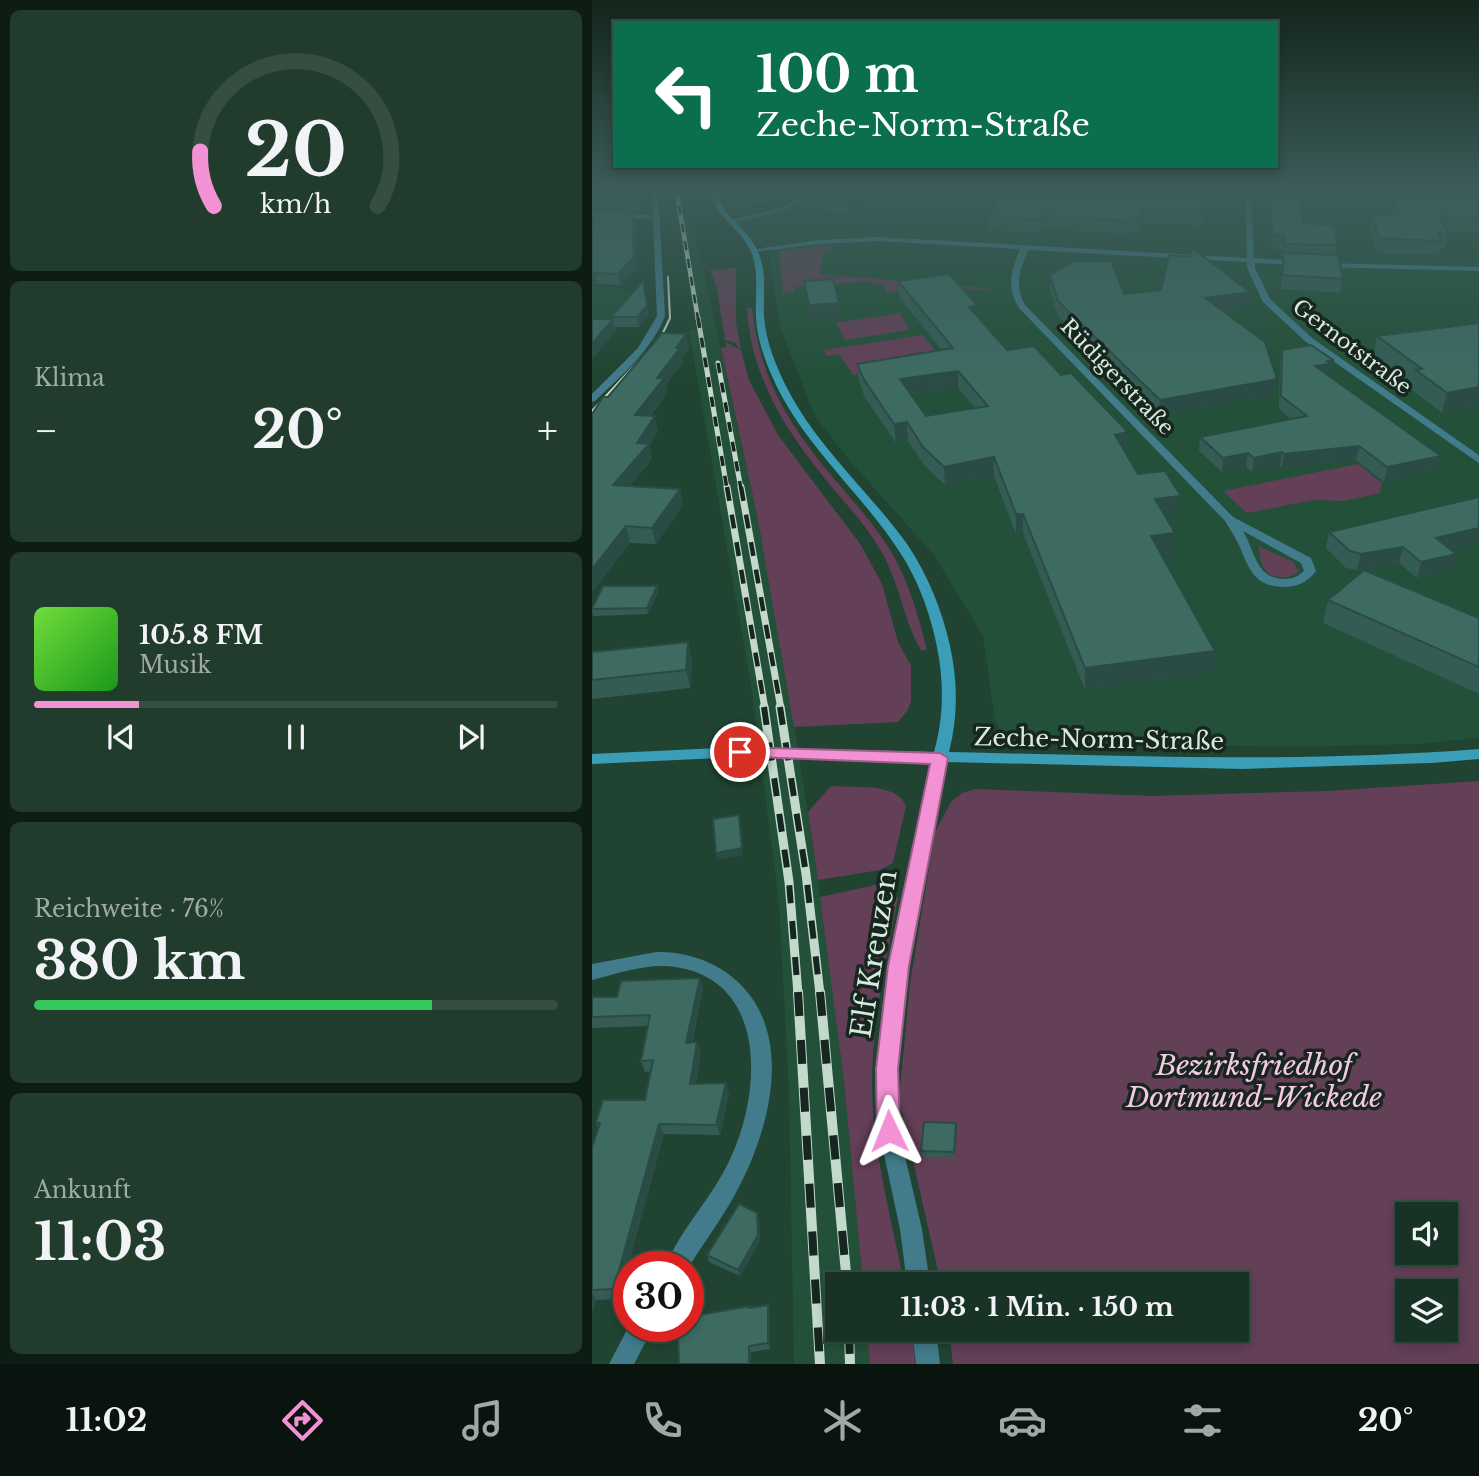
<!DOCTYPE html>
<html lang="de">
<meta charset="utf-8">
<style>
:root{--surface:#183325;--page:#213b2d;--text:#f1f3f6;--muted:#9faaa7;--line:#364e42;--accent:#f391d5}
body{margin:0;font-family:"Libre Baskerville",serif;background:var(--page);color:var(--text);height:100vh;display:flex;flex-direction:column;font-size:26px;white-space:nowrap}
*{box-sizing:border-box;margin:0}
p{font-size:23px;color:var(--muted)}
.icon{flex:none;width:38px;height:38px;fill:none;stroke:currentColor;stroke-width:2;stroke-linecap:round;stroke-linejoin:round}
.map{position:relative;flex:1;overflow:hidden}
.panel{display:flex;flex-direction:column;gap:10px;padding:10px;background:#0d1c14;width:592px}
.panel>*{flex:none}
.top-card{position:absolute;left:21px;top:21px;width:665px;height:147px;border-radius:0px;box-shadow:0 4px 10px #0003,0 0 0 2px var(--line);background:#0b6e4f;color:#fff;overflow:hidden}
.tools{position:absolute;left:803px;top:1202px;display:grid;gap:14px}
.tools a{display:grid;place-items:center;width:63px;height:63px;border-radius:0px;background:var(--surface);box-shadow:0 4px 10px #0003,0 0 0 2px var(--line);font-size:35px}
.speed{position:absolute;left:21px;top:1251px;display:flex;gap:14px;font-size:35px;font-weight:700;text-align:center}
.speed>*{display:grid;place-content:center;width:91px;height:91px;border-radius:50%;background:var(--surface);box-shadow:0 4px 10px #0003,0 0 0 2px var(--line);line-height:1}
.speed .limit{border:10px solid #d22;background:#fff;color:#111}
.pin{position:absolute;display:grid;place-items:center;width:60px;height:60px;color:#fff;margin:-30px;border:4px solid #fff;border-radius:50%;box-shadow:0 2px 7px #0007}
.me{position:absolute;width:77px;margin:-38px;rotate:358deg;stroke-linejoin:round;filter:drop-shadow(0 0 5px #0008)}
.turn{display:flex;align-items:center;gap:24px;height:147px;padding:0 28px;font-size:32px}
.turn .icon{width:91px;height:91px;stroke-width:2.5}
.turn b{display:block;font-size:49px;line-height:60px}
.big{font-size:52px;font-weight:700;line-height:1.1}
.panel .widget{flex:1;display:flex;flex-direction:column;justify-content:center;gap:10px;min-width:0;padding:0 24px;border-radius:10px;background:var(--page)}
.panel .dial{align-items:center;gap:0}
.dial svg{height:182px;overflow:visible;fill:none;stroke:var(--line);stroke-width:7;stroke-linecap:round;text-anchor:middle}
.dial text{fill:var(--text);stroke:none}
.song{display:flex;align-items:center;gap:21px}
.cover{width:84px;height:84px;border-radius:10px;background:linear-gradient(135deg,hsl(100 70% 55%),hsl(120 70% 35%))}
.played{height:7px;border-radius:4px;background:linear-gradient(90deg,var(--accent) 20%,var(--line) 20%)}
.keys{display:flex;justify-content:space-around;direction:ltr}
.heat{display:flex;justify-content:space-between;align-items:center;font-size:38px;direction:ltr}
.charge{height:10px;border-radius:5px;background:linear-gradient(90deg,#34c759 76%,var(--line) 0)}
.trip{position:absolute;left:233px;top:1272px;width:424px;height:70px;border-radius:0px;background:var(--surface);box-shadow:0 4px 10px #0003,0 0 0 2px var(--line);font-weight:700;line-height:70px;text-align:center}
.tab-bar{display:flex;height:112px;justify-content:space-around;align-items:center;background:#0a140f;color:var(--muted)}
.tab-bar .icon{width:49px;height:49px}
.tab-bar .active{color:var(--accent)}
.tab-bar b{font-size:32px;color:var(--text)}
main{display:flex;flex:1;min-height:0}
.map>svg:first-child{display:block}
.built{fill:#235039}
.green{fill:#643f58;fill-rule:evenodd}
.lines{fill:none;stroke-linecap:round;stroke-linejoin:round}
.minor{fill:#427b8b;fill-rule:evenodd}
.secondary{fill:#3b9db8;fill-rule:evenodd}
.tram{stroke:#c3d9cc;stroke-width:2}
.rail-far4-casing{stroke:#c3d9cc;stroke-width:4.5}
.rail-far3-casing{stroke:#c3d9cc;stroke-width:5}
.rail-far2-casing{stroke:#c3d9cc;stroke-width:7}
.rail-far1-casing{stroke:#c3d9cc;stroke-width:9}
.rail-casing{stroke:#c3d9cc;stroke-width:10}
.rail-far4{stroke:#17261e;stroke-width:2.5;stroke-dasharray:9;stroke-linecap:butt}
.rail-far3{stroke:#17261e;stroke-width:3.5;stroke-dasharray:10;stroke-linecap:butt}
.rail-far2{stroke:#17261e;stroke-width:4.5;stroke-dasharray:14;stroke-linecap:butt}
.rail-far1{stroke:#17261e;stroke-width:6;stroke-dasharray:18;stroke-linecap:butt}
.rail{stroke:#17261e;stroke-width:8;stroke-dasharray:24;stroke-linecap:butt}
.wall{fill:#345c54;fill-rule:evenodd}
.shaded-wall{fill:#2b4b45}
.building{fill:#3d6b62;stroke:#2b4b45;stroke-width:2;fill-rule:evenodd}
.route{fill:#f391d5;stroke:#9e5e8a;stroke-width:2}
.labels{text-anchor:middle;dominant-baseline:central;stroke-width:7;stroke-linejoin:round;paint-order:stroke}
.far-street-label{font-size:21px;fill:#d6eade;stroke:#17261e}
.street-label{font-size:24px;fill:#d6eade;stroke:#17261e}
.near-street-label{font-size:28px;fill:#d6eade;stroke:#17261e}
.near-park-label{font-size:28px;font-style:italic;fill:#f7c7e6;stroke:#17261e}
</style>
<main>
<section class="panel">
<div class="widget dial"><svg viewBox="0 0 100 80">
<path d="M14 69A42 42 0 1 1 86 69"/>
<path d="M14 69A42 42 0 0 1 8 45" stroke="#f391d5"/>
<text x="50" y="56" font-size="32" font-weight="700">20</text>
<text x="50" y="72" font-size="11">km/h</text>
</svg></div>
<div class="widget"><p>Klima</p>
<div class="heat"><a>−</a><b class="big">20°</b><a>+</a></div>
</div>
<div class="widget">
<div class="song"><i class="cover"></i><div><b>105.8 FM</b><p>Musik</p></div></div>
<div class="played"></div>
<div class="keys"><svg class="icon" aria-label="previous" viewBox="0 0 24 24"><path d="M18 5L8 12l10 7zM5 5v14"/></svg><svg class="icon" aria-label="pause" viewBox="0 0 24 24"><path d="M8 5v14M16 5v14"/></svg><svg class="icon" aria-label="next" viewBox="0 0 24 24"><path d="M6 5l10 7-10 7zM19 5v14"/></svg></div>
</div>
<div class="widget"><p>Reichweite · 76%</p><b class="big">380 km</b><div class="charge"></div></div>
<div class="widget"><p>Ankunft</p><b class="big">11:03</b></div>
</section>
<div class="map">
<svg width="888" height="1364" viewBox="0 0 888 1364">
<rect width="100%" height="100%" fill="#204431"/>
<!-- built -->
<g class="built">
<polygon points="79,188 101,189 104,236 166,520 197,691 226,880 252,1081 271,1284 245,1284 245,1330 275,1330 278,1364 202,1364 197,1090 187,904 161,697 97,331 105,330"/>
<polygon points="229,188 887,188 887,738 824,744 700,747 434,742 421,740 409,731 403,720 391,636 342,555 257,460 223,416 189,329 176,250 156,238 140,221 192,209"/>
<polygon points="0,286 34,288 31,293 54,289 49,303 55,302 56,311 49,311 0,328"/>
</g>
<!-- green -->
<g class="green">
<polygon points="240,244 243,245 237,251 232,251 227,274 403,289 386,290 347,285 295,292 290,284 281,285 279,281 202,287 202,291 191,294 187,251"/>
<polygon points="144,268 144,323 149,349 142,342 133,340 125,288 118,270"/>
<path d="M155 308H160C167 376 196 423 238 474 259 499 281 522 298 550 317 581 326 615 335 650H329C311 620 308 583 289 551 273 523 250 500 230 475 190 425 159 374 155 308Z"/>
<polygon points="308,313 317,330 253,340 244,323"/>
<polygon points="331,335 371,386 295,369 261,375 247,354 234,356 232,350"/>
<polygon points="133,342 149,350 157,380 186,435 269,545 290,584 306,642 319,666 319,701 316,710 306,722 202,727 166,520 129,348 134,347"/>
<polygon points="766,464 790,483 788,493 752,501 722,500 655,513 631,491"/>
<path d="M666 546 701 562 707 571C699 580 678 580 672 568 668 562 668 553 666 546Z"/>
<path d="M887 781V1364H361L357 1330H644V1284H349L307 1099 318 984 343 832 359 802 370 793 384 789 559 796 735 791ZM816 1214H854V1253H816ZM816 1292H854V1330H816Z"/>
<path d="M239 786C262 788 305 782 314 806L301 863 288 870 226 880 216 812Z"/>
<path d="M283 885 290 886 306 898C294 960 280 1021 280 1084 280 1149 300 1220 312 1284H271L252 1081 228 897Z"/>
<polygon points="275,1330 320,1330 323,1364 278,1364"/>
</g>
<g class="lines">
<!-- minor -->
<g class="minor">
<path d="M60 188H66L73 316C59 351 30 375 3 401L0 402V394L46 348 65 316 61 219 0 217V213L61 215Z"/>
<polygon points="224,188 232,188 194,210 140,223 136,221 190,207"/>
<path d="M653 188H659L662 258 708 261 712 263 708 265 663 263V268L678 299 720 338 888 456V464L714 342 671 302 655 268V262L436 250C428 269 422 285 433 305L641 517 719 558 724 571C715 583 705 587 691 587 662 586 657 569 647 545 643 537 638 529 633 521L427 308C414 287 419 271 428 249L286 241 227 244 162 252 158 250 227 240 286 237 655 258ZM651 531 709 563 712 571C705 577 701 579 692 579 664 579 663 551 651 531Z"/>
<polygon points="731,263 888,267 888,271 728,267 728,263"/>
<polygon points="348,753 353,754 356,758 315,966 305,1069 307,1131 330,1229 338,1284 315,1284 308,1229 287,1131 285,1069 297,966 340,758 343,754"/>
<path d="M64 952C95 951 129 963 151 987 201 1041 177 1129 147 1187 132 1216 113 1241 96 1268L73 1267C89 1228 122 1196 139 1157 171 1088 175 973 74 966 49 965 24 974 0 980V964Z"/>
<polygon points="37,1326 62,1326 42,1364 17,1364"/>
<polygon points="320,1330 344,1330 348,1364 324,1364"/>
</g>
<!-- secondary -->
<path class="secondary" d="M118 188H124C128 217 157 228 167 254 175 274 171 296 172 317 174 342 184 366 195 388 225 447 277 491 315 544 336 575 350 610 358 646 366 682 366 717 357 752 534 756 711 763 888 749V759L840 763 650 769 148 757 0 764V754L148 747 342 752C352 717 352 682 345 647 339 617 329 588 314 562 277 500 218 453 185 387 175 366 165 341 164 317 163 296 167 274 160 254 150 228 121 217 118 188Z"/>
<!-- tram -->
<polyline class="tram" points="0,411 69,337 78,318 76,277"/>
<defs>
<polyline id="rail-far4" points="84,188 106,319"/>
<g id="rail-far3">
<polyline points="106,318 135,489"/>
<polyline points="126,363 149,489"/>
</g>
<g id="rail-far2">
<polyline points="135,487 173,709"/>
<polyline points="149,487 189,709"/>
</g>
<g id="rail-far1">
<polyline points="172,707 197,882 206,994"/>
<polyline points="188,707 214,874 228,994"/>
</g>
<g id="rail">
<polyline points="206,992 228,1364"/>
<polyline points="228,992 255,1284"/>
<polyline points="257,1330 258,1364"/>
</g>
</defs>
<!-- rail-far4 casing -->
<use href="#rail-far4" class="rail-far4-casing"/>
<!-- rail-far3 casing -->
<use href="#rail-far3" class="rail-far3-casing"/>
<!-- rail-far2 casing -->
<use href="#rail-far2" class="rail-far2-casing"/>
<!-- rail-far1 casing -->
<use href="#rail-far1" class="rail-far1-casing"/>
<!-- rail casing -->
<use href="#rail" class="rail-casing"/>
<!-- rail-far4 -->
<use href="#rail-far4" class="rail-far4"/>
<!-- rail-far3 -->
<use href="#rail-far3" class="rail-far3"/>
<!-- rail-far2 -->
<use href="#rail-far2" class="rail-far2"/>
<!-- rail-far1 -->
<use href="#rail-far1" class="rail-far1"/>
<!-- rail -->
<use href="#rail" class="rail"/>
</g>
<!-- wall -->
<g class="wall">
<polygon points="0,188 51,188 50,210 15,210 42,221 45,268 29,285 5,284 0,289"/>
<polygon points="137,188 207,188 183,205 155,203 155,207 135,208 134,204"/>
<polygon points="239,188 331,188 326,192 279,190 256,214 228,212 227,200"/>
<polygon points="413,188 471,188 467,195 569,194 635,188 632,207 612,206 609,226 550,223 548,232 540,231 539,234 450,229 448,233 395,230 395,217"/>
<polygon points="674,188 746,188 744,197 707,196 711,223 745,245 743,255 751,279 748,293 689,289 691,257 690,257 690,249 680,249"/>
<polygon points="796,188 869,191 867,188 887,188 887,233 887,232 855,231 856,233 853,248 848,248 847,255 785,253 777,228 780,214 798,214 794,202"/>
<polygon points="458,275 532,294 656,306 629,310 683,395 567,416 466,316 458,289"/>
<path d="M306 281 386 318 415 350 535 451H532L546 474 589 496 587 515 574 517 583 533 581 553 569 554 623 651 620 672 493 690 431 533 424 534 402 476 353 485 332 465 316 441 304 443 272 396 267 381 265 364 350 350 307 297ZM366 388 383 408 334 416 319 395Z"/>
<polygon points="57,315 47,327 23,327 24,331 0,359 0,319 20,319 19,317"/>
<polygon points="887,323 887,406 850,413 819,389 820,385 782,354 785,336"/>
<polygon points="94,334 97,348 90,357 91,362 74,385 75,393 58,416 66,431 57,446 60,459 38,486 91,505 64,544 38,543 0,592 0,414 16,397"/>
<polygon points="690,350 741,360 739,373 737,374 736,376 845,470 792,482 764,460 690,468 688,466 660,472 654,467 630,472 607,451 608,437 699,419 687,409 688,362"/>
<polygon points="887,497 887,542 858,549 864,554 860,570 825,578 807,563 765,570 754,568 734,548 737,532"/>
<polygon points="65,586 66,592 56,614 1,616 0,608"/>
<polygon points="736,600 887,618 887,694 731,623"/>
<polygon points="0,652 100,660 98,688 0,699"/>
<polygon points="111,989 100,1043 105,1042 109,1053 104,1084 134,1083 137,1094 128,1135 72,1134 27,1299 4,1300 0,1314 0,1148 6,1129 4,1123 53,1100 59,1071 53,1072 49,1061 56,1026 0,1028 0,997 25,997"/>
<polygon points="364,1123 365,1130 362,1158 329,1157 329,1151"/>
<polygon points="167,1219 168,1241 148,1276 117,1262 115,1255"/>
<polygon points="176,1305 178,1311 178,1349 87,1364 158,1306 158,1308"/>
</g>
<!-- shaded-wall -->
<g class="shaded-wall">
<polygon points="49,188 51,188 50,210 48,200"/>
<polygon points="201,188 207,188 183,205 183,201"/>
<polygon points="267,188 278,188 279,190 256,214 254,201"/>
<polygon points="464,188 471,188 460,209 460,196"/>
<polygon points="551,210 550,223 548,232 548,219"/>
<polygon points="40,211 42,221 45,268 29,285 26,274"/>
<polygon points="450,216 450,229 448,233 448,220"/>
<polygon points="2,273 5,284 0,289 0,275"/>
<polygon points="53,291 57,315 47,327 45,317"/>
<polygon points="658,292 656,306 612,312 613,298"/>
<polygon points="247,303 248,317 219,320 217,305"/>
<polygon points="386,306 386,322 377,307"/>
<polygon points="21,319 24,331 0,359 0,344"/>
<polygon points="94,334 97,348 90,357 91,362 74,385 75,393 46,430 43,415 84,348"/>
<polygon points="741,360 739,373 737,374 736,377 723,366"/>
<polygon points="366,371 366,388 310,396 308,379"/>
<polygon points="685,379 683,395 567,416 568,400"/>
<polygon points="887,387 887,406 850,413 855,393"/>
<polygon points="63,416 66,431 57,446 60,459 26,501 21,485 45,443"/>
<polygon points="315,422 316,441 304,443 302,424"/>
<polygon points="536,432 535,451 522,453 523,435"/>
<polygon points="767,446 764,460 690,468 692,454"/>
<polygon points="690,452 688,466 660,472 662,458"/>
<polygon points="656,453 654,467 630,472 631,458"/>
<polygon points="849,456 845,470 792,482 795,467"/>
<polygon points="402,457 402,476 353,485 352,467"/>
<polygon points="88,489 91,505 64,544 60,528"/>
<polygon points="589,496 587,515 561,518 563,499"/>
<polygon points="424,514 431,514 431,533 424,534"/>
<polygon points="34,526 38,543 0,592 0,569"/>
<polygon points="887,528 887,542 840,554 844,538"/>
<polygon points="583,533 581,553 558,555 559,536"/>
<polygon points="811,547 807,563 765,570 769,554"/>
<polygon points="864,554 860,570 825,578 829,562"/>
<polygon points="65,586 66,592 56,614 55,608"/>
<polygon points="96,642 100,660 98,688 94,670"/>
<polygon points="623,651 620,672 493,690 493,668"/>
<polygon points="147,815 151,855 125,860 124,853"/>
<polygon points="108,978 111,989 97,1054 94,1043"/>
<polygon points="105,1042 109,1053 102,1094 98,1084"/>
<polygon points="134,1083 137,1094 128,1135 124,1125"/>
<polygon points="364,1123 365,1130 362,1158 362,1152"/>
<polygon points="67,1124 72,1134 27,1299 22,1289"/>
<polygon points="165,1213 167,1219 168,1241 148,1276 146,1270"/>
<polygon points="0,1292 4,1300 0,1314"/>
<polygon points="176,1305 178,1311 178,1349 176,1343"/>
<polygon points="157,1346 159,1352 159,1364 157,1364"/>
</g>
<!-- building -->
<g class="building">
<polygon points="0,188 49,188 48,200 0,201"/>
<polygon points="137,188 201,188 183,201 154,199 154,202 134,204"/>
<polygon points="239,188 267,188 254,201 227,200"/>
<polygon points="413,188 464,188 460,196 496,188 552,188 569,194 570,188 635,188 633,194 613,193 610,213 551,210 548,219 541,218 540,221 450,216 448,220 395,217"/>
<polygon points="677,188 706,188 711,223 741,225 745,245 692,244 692,236 681,235"/>
<polygon points="796,188 884,192 881,188 887,188 887,218 848,216 856,233 846,233 850,241 787,238 780,214 806,215"/>
<polygon points="0,210 40,211 42,257 26,274 2,273 0,275"/>
<polygon points="601,249 658,292 613,298 673,342 685,379 568,400 466,301 458,275 483,261 519,261 532,294 569,290 577,255 597,257"/>
<polygon points="692,253 746,255 751,279 691,275"/>
<path d="M357 274 386 306 377 307 415 350 442 346 469 375 479 373 536 432 523 435 546 474 573 471 589 496 563 499 583 533 559 536 623 651 493 668 431 514H424L402 457 352 467 331 447 315 422 302 424 271 378 265 364 361 348 306 281ZM366 371 396 406 334 416 308 379Z"/>
<polygon points="241,279 247,303 217,305 212,281"/>
<polygon points="51,281 55,306 45,317 19,317"/>
<polygon points="0,319 21,319 0,344"/>
<polygon points="887,323 887,387 855,393 824,370 830,369 785,336"/>
<polygon points="70,333 94,334 84,348 88,348 65,378 72,378 43,415 63,416 45,443 57,444 21,485 88,489 60,528 34,526 0,569 0,414 11,397 16,397"/>
<polygon points="719,345 741,360 735,361 738,364 723,366 849,456 795,467 767,446 692,454 690,452 662,458 656,453 631,458 608,437 715,416 689,396 690,350"/>
<polygon points="887,497 887,528 844,538 864,554 829,562 811,547 769,554 758,551 737,532"/>
<polygon points="772,570 887,618 887,667 736,600"/>
<polygon points="11,586 65,586 55,608 0,609"/>
<polygon points="96,642 94,670 0,680 0,652"/>
<polygon points="147,815 150,848 124,853 121,819"/>
<polygon points="108,978 94,1043 105,1042 98,1084 134,1083 124,1125 67,1124 22,1289 0,1290 0,1148 8,1123 4,1123 11,1100 53,1100 61,1060 49,1061 58,1015 0,1017 0,997 25,997 29,981"/>
<polygon points="332,1122 364,1123 362,1152 329,1151"/>
<polygon points="147,1204 165,1213 166,1235 146,1270 115,1255"/>
<polygon points="176,1305 176,1343 157,1346 157,1364 87,1364 86,1336 90,1335 90,1326 96,1326 96,1317 158,1306 157,1308"/>
</g>
<!-- sky -->
<linearGradient id="sky" x2="0" y2="1"><stop stop-color="#12251b"/><stop offset="0.5" stop-color="#3c5c5a"/><stop offset="1" stop-color="#3c5c5a" stop-opacity="0"/></linearGradient>
<rect width="888" height="379" fill="url(#sky)"/>
<!-- route -->
<polygon class="route" points="148,747 348,753 356,758 317,966 306,1069 308,1131 305,1139 297,1142 288,1139 285,1131 284,1069 296,966 338,764 142,756 139,752"/>
<g class="labels">
<!-- far-street labels -->
<g class="far-street-label">
<text transform="translate(760 347) rotate(37)">Gernotstraße</text>
<text transform="translate(525 377) rotate(46)">Rüdigerstraße</text>
</g>
<!-- street labels -->
<g class="street-label">
<text transform="translate(507 739) rotate(1)">Zeche-Norm-Straße</text>
</g>
<!-- near-street labels -->
<g class="near-street-label">
<text transform="translate(282 954) rotate(-81)">Elf Kreuzen</text>
</g>
<!-- near-park labels -->
<g class="near-park-label">
<text x="662" y="1065">Bezirksfriedhof<tspan x="662" dy="32">Dortmund-Wickede</tspan></text>
</g>
</g>
</svg>
<div class="tools">
<a><svg class="icon" aria-label="sound" viewBox="0 0 24 24"><path d="M4 9h4l5-4v14l-5-4H4zM17 9q2 3 0 6"/></svg></a>
<a><svg class="icon" aria-label="layers" viewBox="0 0 24 24"><path d="M12 4l9 5-9 5-9-5zM3 14l9 5 9-5"/></svg></a>
</div>
<div class="speed"><div class="limit">30</div></div>
<div class="pin" style="left:148px;top:752px;background:#d93025"><svg class="icon" aria-label="arrive" viewBox="0 0 24 24"><path d="M6 21V4h12l-3 4 3 4H6"/></svg></div>
<svg class="me" style="left:297px;top:1131px" viewBox="-20 -20 40 40"><path d="M0-17L14 15 0 8-14 15z" fill="#f391d5" stroke="#fff" stroke-width="4"/></svg>
<div class="trip">11:03 · 1 Min. · 150 m</div>
<div class="top-card">
<div class="turn"><svg class="icon" aria-label="left" viewBox="0 0 24 24"><path d="M17 20v-9H6M10 6l-5 5 5 5"/></svg><div><b>100 m</b>Zeche-Norm-Straße</div></div>
</div>
</div>
</main>
<nav class="tab-bar">
<b>11:02</b>
<svg class="icon active" aria-label="directions" viewBox="0 0 24 24"><path d="M12 3l9 9-9 9-9-9zM9 14v-3h6M13 9l2 2-2 2"/></svg>
<svg class="icon" aria-label="music" viewBox="0 0 24 24"><path d="M9 18V5l10-2v13"/><circle cx="6" cy="18" r="3"/><circle cx="16" cy="16" r="3"/></svg>
<svg class="icon" aria-label="phone" viewBox="0 0 24 24"><path d="M5 4h4l2 5-3 2q2 4 5 5l2-3 5 2v4C11 20 4 13 5 4z"/></svg>
<svg class="icon" aria-label="climate" viewBox="0 0 24 24"><path d="M12 3v18M4 7l16 10M4 17L20 7"/></svg>
<svg class="icon" aria-label="car" viewBox="0 0 24 24"><path d="M5 17H2v-5l4-1 3-4h7l3 4 3 1v5h-3M9 17h6M6 11h13"/><circle cx="7" cy="17" r="2"/><circle cx="17" cy="17" r="2"/></svg>
<svg class="icon" aria-label="filters" viewBox="0 0 24 24"><path d="M4 7h16M4 17h16"/><circle cx="9" cy="7" r="2"/><circle cx="15" cy="17" r="2"/></svg>
<b>20°</b>
</nav>
